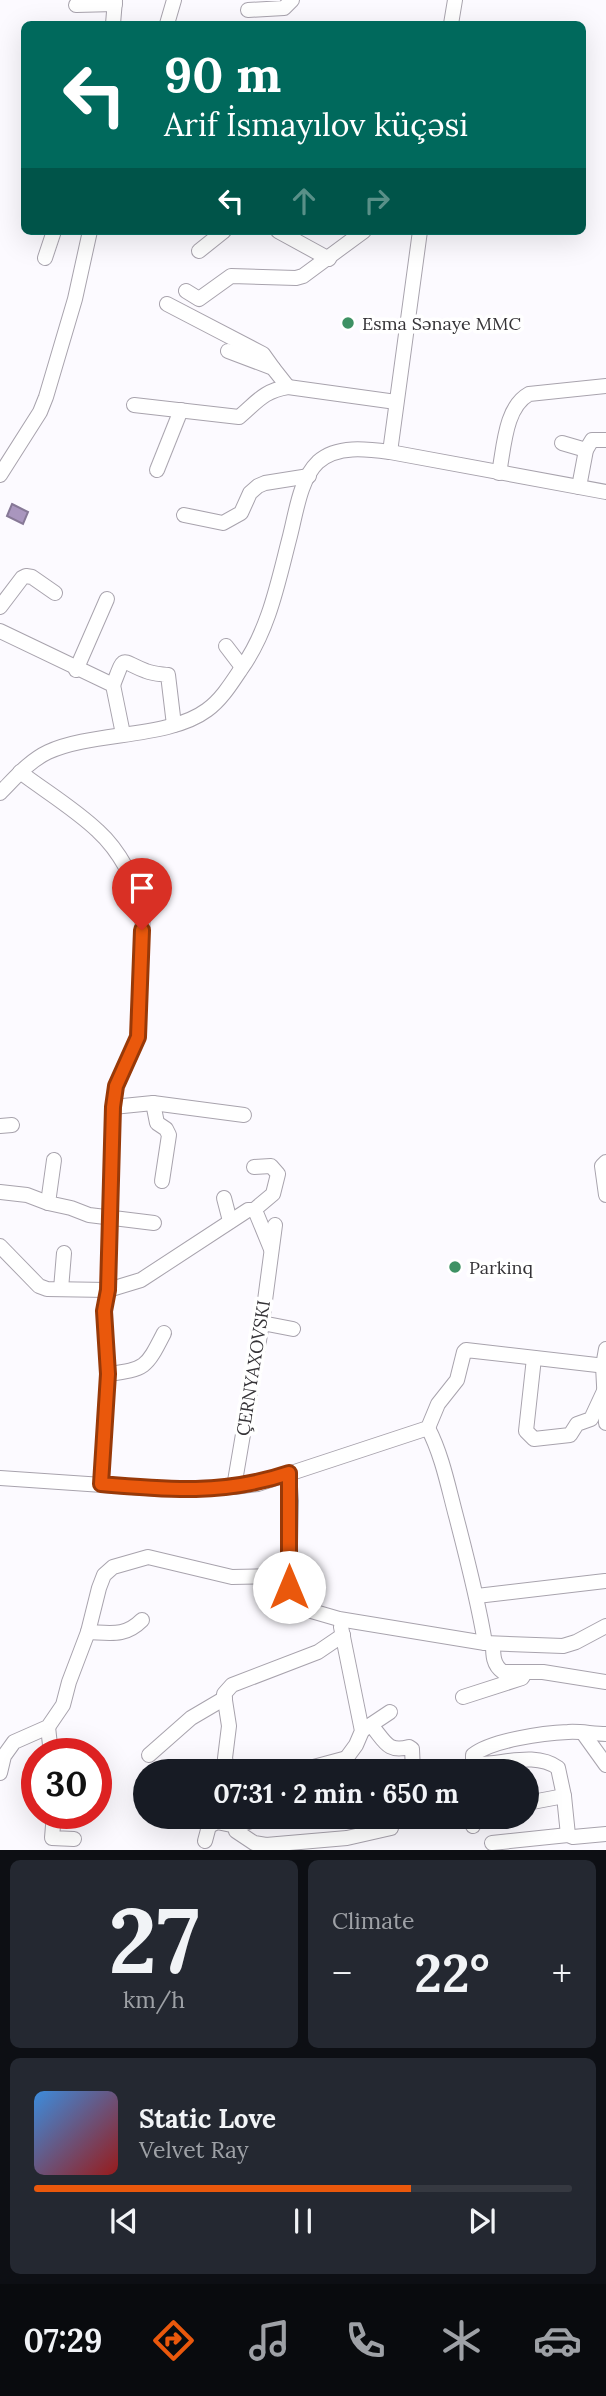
<!DOCTYPE html>
<meta charset="utf-8">
<style>
:root{--surface:#171b24;--page:#242831;--text:#f1f3f6;--muted:#9ea1a6;--line:#363941;--accent:#ea580c}
body{margin:0;font-family:Lora,serif;background:var(--page);color:var(--text);height:100vh;display:flex;flex-direction:column;font-size:26px;white-space:nowrap}
*{box-sizing:border-box;margin:0}
p{font-size:23px;color:var(--muted)}
.icon{flex:none;width:38px;height:38px;fill:none;stroke:currentColor;stroke-width:2;stroke-linecap:round;stroke-linejoin:round}
.map{position:relative;height:1850px;overflow:hidden}
.side{display:flex;flex-direction:column;gap:10px;padding:10px;background:#0d0f14;flex:1}
.side>*{flex:none}
.banner{position:absolute;left:21px;top:21px;width:565px;height:214px;border-radius:10px;box-shadow:0 7px 28px #0002;background:#00695c;color:#fff;overflow:hidden}
.speed{position:absolute;left:21px;top:1738px;display:flex;gap:14px;font-size:35px;font-weight:700;text-align:center}
.speed>*{display:grid;place-content:center;width:91px;height:91px;border-radius:50%;background:var(--surface);box-shadow:0 7px 28px #0002;line-height:1}
.speed .limit{border:10px solid #d22;background:#fff;color:#111}
.pin{position:absolute;display:grid;place-items:center;width:60px;height:60px;color:#fff;margin:-72px -30px;border-radius:50% 50% 50% 0;rotate:-45deg;box-shadow:0 0 7px #0007}
.pin .icon{rotate:45deg}
.me{position:absolute;width:77px;margin:-38px;rotate:0deg;stroke-linejoin:round;filter:drop-shadow(0 0 5px #0008)}
.turn{display:flex;align-items:center;gap:24px;height:147px;padding:0 28px;font-size:32px}
.turn .icon{width:91px;height:91px;stroke-width:2.5}
.turn b{display:block;font-size:49px;line-height:60px}
.lanes{display:flex;align-items:center;height:66px;padding:0 28px;background:#0003;justify-content:center;gap:35px;direction:ltr}
.lanes .off{opacity:.35}
.big{font-size:52px;font-weight:700;line-height:1.1}
.side .widget{flex:1;display:flex;flex-direction:column;justify-content:center;gap:10px;min-width:0;padding:0 24px;border-radius:10px;background:var(--page)}
.side .dial{align-items:center;gap:0}
.dial b{font-size:91px;line-height:1}
.song{display:flex;align-items:center;gap:21px}
.cover{width:84px;height:84px;border-radius:10px;background:linear-gradient(135deg,hsl(210 70% 55%),hsl(0 70% 35%))}
.played{height:7px;border-radius:4px;background:linear-gradient(90deg,var(--accent) 70%,var(--line) 70%)}
.keys{display:flex;justify-content:space-around;direction:ltr}
.heat{display:flex;justify-content:space-between;align-items:center;font-size:38px;direction:ltr}
.side .tiles{flex:1;display:grid;gap:10px;grid-template-columns:1fr 1fr}
.widget:last-child{grid-column:span 2}
.trip{position:absolute;left:133px;top:1759px;width:406px;height:70px;border-radius:35px;background:var(--surface);box-shadow:0 7px 28px #0002;font-weight:700;line-height:70px;text-align:center}
.dock{display:flex;height:112px;justify-content:space-around;align-items:center;background:#090b0e;color:var(--muted)}
.dock .icon{width:49px;height:49px}
.dock .active{color:var(--accent)}
.dock b{font-size:32px;color:var(--text)}
.map>svg:first-child{display:block}
.water{fill:#a996be;stroke:#867896;stroke-width:2}
.lines{fill:none;stroke-linecap:round;stroke-linejoin:round}
.minor-casing{stroke:#a8a3ad;stroke-width:16}
.minor{stroke:#fff;stroke-width:14}
.route-casing{stroke:#983908;stroke-width:18}
.route{stroke:#ea580c;stroke-width:12}
.poi-dot{fill:#3e9164;stroke:#fff;stroke-width:2.5}
.labels{text-anchor:middle;dominant-baseline:central;stroke-width:7;stroke-linejoin:round;paint-order:stroke}
.poi-label{font-size:18px;fill:#353337;stroke:#fff;text-anchor:start}
.street-label{font-size:18px;fill:#353337;stroke:#fff}
</style>
<div class="map">
<svg width="606" height="1850" viewBox="0 0 606 1850">
<rect width="100%" height="100%" fill="#fcfaff"/>
<!-- water -->
<polygon class="water" points="12,504 28,512 23,524 7,516"/>
<g class="lines">
<defs>
<g id="minor">
<polyline points="76,5 115,4"/>
<polyline points="248,10 284,8 292,0"/>
<polyline points="113,24 115,0"/>
<polyline points="167,24 174,0"/>
<polyline points="451,24 455,0"/>
<polyline points="278,231 329,259"/>
<polyline points="199,251 224,231"/>
<polyline points="45,258 54,231"/>
<polyline points="186,291 199,299 231,276 296,278 303,276 364,231"/>
<polyline points="167,304 263,354 273,368"/>
<polyline points="228,351 273,368 288,387"/>
<path d="M134 405 239 417C257 402 263 391 288 387L396 402"/>
<polyline points="562,443 586,450"/>
<polyline points="390,452 420,231"/>
<polyline points="157,470 181,410"/>
<path d="M499 473C504 448 505 407 529 394L606 386"/>
<polyline points="0,475 40,412 46,397 75,299 90,231"/>
<polyline points="579,487 586,450 592,440 606,440"/>
<polyline points="184,515 223,523 241,513 250,493 258,486 265,483 309,476"/>
<polyline points="0,607 22,578 26,576 32,577 55,593"/>
<polyline points="0,631 113,685 123,734"/>
<polyline points="226,646 242,667"/>
<polyline points="76,670 107,599"/>
<path d="M113 685C126 653 119 661 146 671 153 674 161 674 168 675L174 725"/>
<path d="M20 772C45 791 75 809 98 831 119 850 137 883 143 911L138 1037 116 1086 113 1107 108 1290 104 1311 108 1374 101 1484"/>
<path d="M0 793C15 778 29 761 48 752 94 731 168 739 207 710 221 700 231 684 241 669 269 630 278 582 290 536 296 513 300 479 318 462 337 445 367 449 390 452L606 492"/>
<polyline points="153,1103 157,1123 166,1129 169,1135 162,1181"/>
<polyline points="113,1107 153,1103 244,1115"/>
<polyline points="0,1126 12,1125"/>
<polyline points="54,1160 48,1203 71,1208 89,1215 154,1223"/>
<polyline points="606,1162 602,1166 606,1195"/>
<polyline points="0,1192 27,1195 48,1203"/>
<polyline points="224,1198 230,1221"/>
<polyline points="254,1210 273,1194 278,1174 271,1166 254,1167"/>
<polyline points="0,1246 39,1286 47,1289 108,1290 141,1280 248,1210 254,1210 257,1215 271,1249"/>
<polyline points="61,1289 64,1253"/>
<polyline points="262,1323 293,1329"/>
<polyline points="606,1349 603,1366 606,1423"/>
<polyline points="534,1358 526,1431 534,1439 570,1435 577,1424 591,1419 604,1391"/>
<path d="M108 1374C146 1369 146 1368 164 1333"/>
<path d="M428 1428C442 1455 448 1486 456 1516 467 1558 478 1600 485 1643"/>
<polyline points="289,1473 291,1501 289,1587 296,1603 308,1610 339,1619 485,1643 563,1646 576,1642 606,1626"/>
<polyline points="0,1478 161,1489 234,1487 258,1484 428,1428 438,1404 457,1380 464,1352 466,1350 606,1366"/>
<polyline points="234,1487 262,1323 275,1225"/>
<polyline points="477,1596 605,1581"/>
<path d="M88 1632C111 1633 125 1637 142 1620"/>
<path d="M493 1644C493 1655 493 1665 503 1672H543L606 1682"/>
<polyline points="463,1697 522,1678 525,1673"/>
<path d="M371 1725C385 1741 387 1753 409 1747L412 1749 413 1771"/>
<polyline points="48,1727 51,1754"/>
<polyline points="363,1730 390,1712"/>
<polyline points="583,1733 606,1765"/>
<polyline points="149,1755 191,1718 225,1698"/>
<polyline points="230,1771 227,1769 225,1758 229,1726 224,1694 232,1685 318,1652 343,1635"/>
<polyline points="257,1771 273,1768 306,1769 347,1758"/>
<polyline points="337,1771 356,1745 362,1731 341,1627"/>
<polyline points="0,1773 4,1756 14,1742 48,1727 63,1705 69,1682 88,1632 99,1588 104,1575 113,1567 148,1557 232,1577 288,1576"/>
<polyline points="527,1803 564,1796"/>
<polyline points="54,1813 52,1838 74,1839"/>
<polyline points="266,1816 236,1826 236,1831 254,1843 266,1845 347,1838 391,1828"/>
<polyline points="473,1826 477,1816"/>
<path d="M568 1835 564 1796 558 1768C535 1751 501 1765 476 1764L473 1760V1755C492 1740 544 1733 568 1732 580 1731 593 1734 606 1734"/>
<polyline points="205,1841 209,1826 217,1822 236,1826"/>
<polyline points="492,1843 568,1835 573,1837 606,1834"/>
</g>
</defs>
<!-- minor casing -->
<use href="#minor" class="minor-casing"/>
<!-- minor -->
<use href="#minor" class="minor"/>
</g>
<g class="lines">
<defs>
<path id="route" d="M142 930 138 1037 116 1086 113 1107 108 1290 104 1311 108 1374 101 1484C168 1490 224 1495 289 1473V1587"/>
</defs>
<!-- route casing -->
<use href="#route" class="route-casing"/>
<!-- route -->
<use href="#route" class="route"/>
</g>
<!-- markers -->
<g class="poi-dot">
<circle cx="348" cy="323" r="7"/>
<circle cx="455" cy="1267" r="7"/>
</g>
<g class="labels">
<!-- poi labels -->
<g class="poi-label">
<text x="362" y="323">Esma Sənaye MMC</text>
<text x="469" y="1267">Parkinq</text>
</g>
<!-- street labels -->
<g class="street-label">
<text transform="translate(253 1368) rotate(-81)">ÇERNYAXOVSKI</text>
</g>
</g>
</svg>
<div class="speed"><div class="limit">30</div></div>
<div class="pin" style="left:142px;top:930px;background:#d93025"><svg class="icon" aria-label="arrive" viewBox="0 0 24 24"><path d="M6 21V4h12l-3 4 3 4H6"/></svg></div>
<svg class="me" style="left:289px;top:1587px" viewBox="-20 -20 40 40"><circle r="19" fill="#fff"/><path d="M0-13L10 11 0 6-10 11z" fill="#ea580c"/></svg>
<div class="trip">07:31 · 2 min · 650 m</div>
<div class="banner">
<div class="turn"><svg class="icon" aria-label="left" viewBox="0 0 24 24"><path d="M17 20v-9H6M10 6l-5 5 5 5"/></svg><div><b>90 m</b>Arif İsmayılov küçəsi</div></div>
<div class="lanes"><svg class="icon" aria-label="left" viewBox="0 0 24 24"><path d="M17 20v-9H6M10 6l-5 5 5 5"/></svg><svg class="icon off" aria-label="ahead" viewBox="0 0 24 24"><path d="M12 20V5M6 11l6-6 6 6"/></svg><svg class="icon off" aria-label="right" viewBox="0 0 24 24"><path d="M7 20v-9h11M14 6l5 5-5 5"/></svg></div>
</div>
</div>
<section class="side">
<div class="tiles">
<div class="widget dial"><b>27</b><p>km/h</p></div>
<div class="widget"><p>Climate</p>
<div class="heat"><a>−</a><b class="big">22°</b><a>+</a></div>
</div>
<div class="widget">
<div class="song"><i class="cover"></i><div><b>Static Love</b><p>Velvet Ray</p></div></div>
<div class="played"></div>
<div class="keys"><svg class="icon" aria-label="previous" viewBox="0 0 24 24"><path d="M18 5L8 12l10 7zM5 5v14"/></svg><svg class="icon" aria-label="pause" viewBox="0 0 24 24"><path d="M8 5v14M16 5v14"/></svg><svg class="icon" aria-label="next" viewBox="0 0 24 24"><path d="M6 5l10 7-10 7zM19 5v14"/></svg></div>
</div>
</div>
</section>
<nav class="dock">
<b>07:29</b>
<svg class="icon active" aria-label="directions" viewBox="0 0 24 24"><path d="M12 3l9 9-9 9-9-9zM9 14v-3h6M13 9l2 2-2 2"/></svg>
<svg class="icon" aria-label="music" viewBox="0 0 24 24"><path d="M9 18V5l10-2v13"/><circle cx="6" cy="18" r="3"/><circle cx="16" cy="16" r="3"/></svg>
<svg class="icon" aria-label="phone" viewBox="0 0 24 24"><path d="M5 4h4l2 5-3 2q2 4 5 5l2-3 5 2v4C11 20 4 13 5 4z"/></svg>
<svg class="icon" aria-label="climate" viewBox="0 0 24 24"><path d="M12 3v18M4 7l16 10M4 17L20 7"/></svg>
<svg class="icon" aria-label="car" viewBox="0 0 24 24"><path d="M5 17H2v-5l4-1 3-4h7l3 4 3 1v5h-3M9 17h6M6 11h13"/><circle cx="7" cy="17" r="2"/><circle cx="17" cy="17" r="2"/></svg>
</nav>
